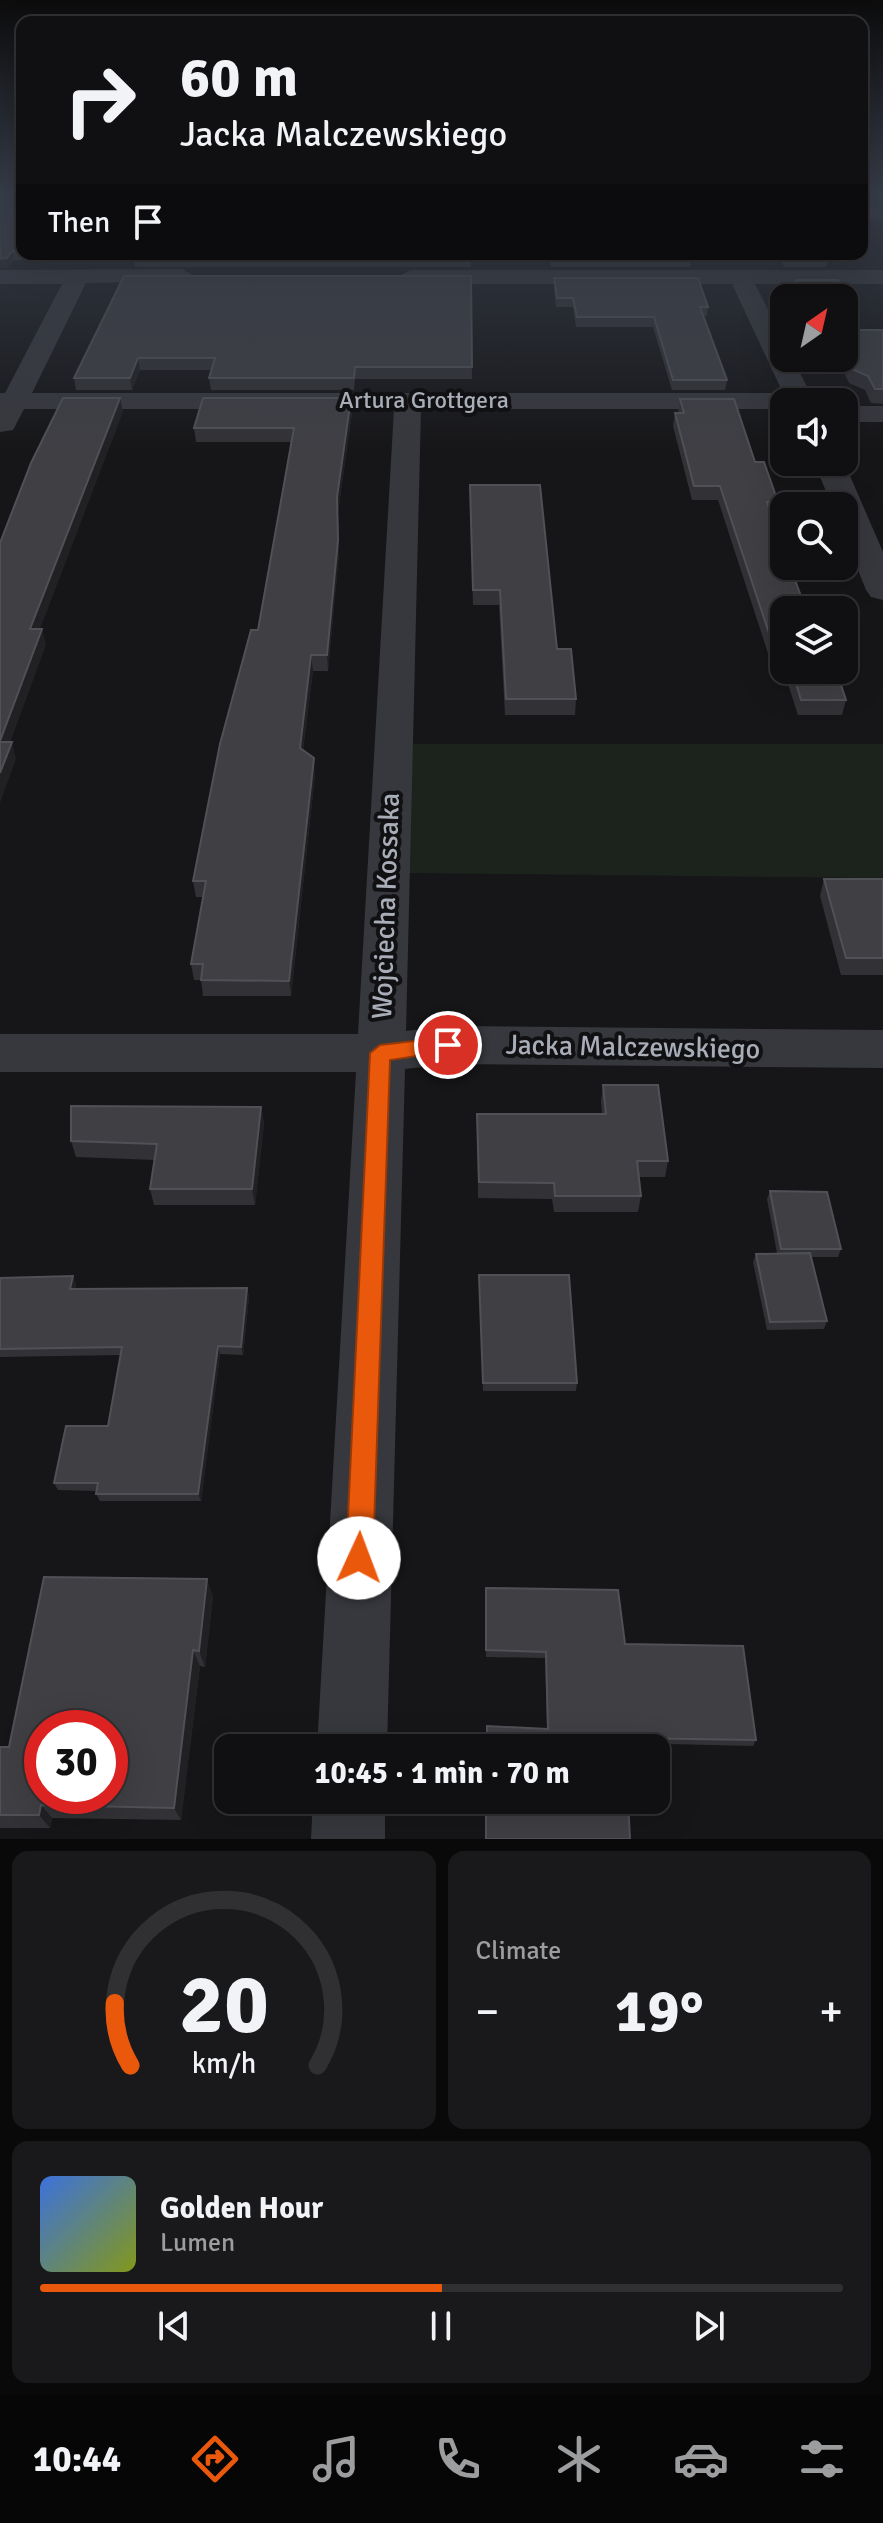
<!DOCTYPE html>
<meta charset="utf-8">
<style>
:root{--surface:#101012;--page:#19191b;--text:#f1f3f6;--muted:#9c9d9f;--line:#303032;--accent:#ea580c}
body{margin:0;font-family:Signika,sans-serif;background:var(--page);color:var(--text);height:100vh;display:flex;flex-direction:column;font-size:30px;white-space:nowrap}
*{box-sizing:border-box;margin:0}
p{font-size:26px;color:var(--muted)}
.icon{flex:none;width:44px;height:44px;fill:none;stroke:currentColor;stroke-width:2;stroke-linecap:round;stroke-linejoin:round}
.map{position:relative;height:1839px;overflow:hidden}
.sheet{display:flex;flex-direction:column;gap:12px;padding:12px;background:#09090a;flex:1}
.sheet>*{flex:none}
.hud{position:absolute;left:16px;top:16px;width:852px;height:244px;border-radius:16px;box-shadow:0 8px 32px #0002,0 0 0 2px var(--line);background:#101012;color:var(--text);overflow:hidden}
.needle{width:52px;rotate:34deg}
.fabs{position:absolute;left:770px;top:284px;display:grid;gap:16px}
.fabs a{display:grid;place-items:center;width:88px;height:88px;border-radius:16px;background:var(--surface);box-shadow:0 8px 32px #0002,0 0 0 2px var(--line);font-size:40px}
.speed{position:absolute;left:24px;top:1710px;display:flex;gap:16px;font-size:40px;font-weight:700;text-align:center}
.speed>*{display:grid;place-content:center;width:104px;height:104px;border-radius:50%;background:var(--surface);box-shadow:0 8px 32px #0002,0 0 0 2px var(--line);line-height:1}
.speed .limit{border:12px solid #d22;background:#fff;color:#111}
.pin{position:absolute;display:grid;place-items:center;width:68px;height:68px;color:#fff;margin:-34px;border:4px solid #fff;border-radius:50%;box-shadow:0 2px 8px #0007}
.me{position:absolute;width:88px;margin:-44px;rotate:2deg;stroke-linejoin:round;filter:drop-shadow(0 0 6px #0008)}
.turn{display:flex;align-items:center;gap:28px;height:168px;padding:0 32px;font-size:36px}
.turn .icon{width:104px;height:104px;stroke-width:2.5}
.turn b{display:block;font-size:56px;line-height:68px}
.then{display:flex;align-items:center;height:76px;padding:0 32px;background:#0003;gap:16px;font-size:30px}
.big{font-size:60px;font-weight:700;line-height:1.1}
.sheet .tile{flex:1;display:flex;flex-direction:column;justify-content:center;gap:12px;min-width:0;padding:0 28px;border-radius:16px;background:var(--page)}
.sheet .dial{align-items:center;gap:0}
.dial svg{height:208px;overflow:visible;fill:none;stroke:var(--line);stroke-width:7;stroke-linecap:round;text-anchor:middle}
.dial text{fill:var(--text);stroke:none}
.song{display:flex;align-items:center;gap:24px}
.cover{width:96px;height:96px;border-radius:12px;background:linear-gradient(135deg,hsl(220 70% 55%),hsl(70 70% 35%))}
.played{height:8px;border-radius:4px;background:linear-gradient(90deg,var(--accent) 50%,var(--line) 50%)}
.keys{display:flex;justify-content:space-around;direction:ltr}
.heat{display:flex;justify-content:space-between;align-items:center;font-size:44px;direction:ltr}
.sheet .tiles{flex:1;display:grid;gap:12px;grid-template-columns:1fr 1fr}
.tile:last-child{grid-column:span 2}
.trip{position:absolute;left:214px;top:1734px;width:456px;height:80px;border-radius:16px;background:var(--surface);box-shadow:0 8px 32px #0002,0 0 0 2px var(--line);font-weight:700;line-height:80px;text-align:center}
.tabs{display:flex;height:128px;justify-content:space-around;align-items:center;background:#060607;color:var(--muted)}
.tabs .icon{width:56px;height:56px}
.tabs .on{color:var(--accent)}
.tabs b{font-size:36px;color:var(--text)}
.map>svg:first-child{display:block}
.green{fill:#1c231d}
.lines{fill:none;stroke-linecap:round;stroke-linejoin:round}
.street{fill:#37383d;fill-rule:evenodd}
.wall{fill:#323236}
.shaded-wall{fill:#212124}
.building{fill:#3f3f44;stroke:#4f5156;stroke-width:2;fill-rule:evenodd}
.route{fill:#ea580c;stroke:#983908;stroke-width:2}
.labels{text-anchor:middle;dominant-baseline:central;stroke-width:8;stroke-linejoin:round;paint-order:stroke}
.far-street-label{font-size:24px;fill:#a8adb8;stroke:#111113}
.street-label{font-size:28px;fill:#a8adb8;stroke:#111113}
</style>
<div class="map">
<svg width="883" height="1839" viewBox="0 0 883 1839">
<rect width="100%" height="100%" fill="#161618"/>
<!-- green -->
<polygon class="green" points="408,744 883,744 883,878 404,873"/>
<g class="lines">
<!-- street -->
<g class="street">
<polygon points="862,204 883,209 883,221 862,216"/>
<polygon points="182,269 194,276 190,281 86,283 32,393 783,393 732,284 410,284 398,277 410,270 883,270 883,284 755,284 784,341 784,358 792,358 815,402 784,402 784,409 421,409 406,1031 448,1026 883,1030 883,1068 448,1064 405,1069 387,1748 317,1748 356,1072 0,1072 0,1034 358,1034 394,409 24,409 13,430 0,432 0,393 5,393 62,284 0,284 0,270"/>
<rect x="844" y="406" width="39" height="16"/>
<polygon points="814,462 844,462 883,552 883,600 871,597 866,590 844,535 844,506 832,506"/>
<polygon points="313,1800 385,1800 385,1839 311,1839"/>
</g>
</g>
<!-- wall -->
<g class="wall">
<polygon points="0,195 22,195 22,254 854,254 846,255 845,260 828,260 826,267 784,267 781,260 691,260 690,267 551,267 550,261 471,261 471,267 135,267 134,261 13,260 9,267 0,268"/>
<polygon points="124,276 471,276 472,379 355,379 354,390 211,390 209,378 211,370 140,370 132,390 76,390 74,378"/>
<polygon points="554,278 708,307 707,316 703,316 727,380 725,390 672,390 653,327 576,327 573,307 556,307 554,287"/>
<polygon points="796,280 838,280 858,316 857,323 844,323 844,298 800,298 794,287"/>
<polygon points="844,330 883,330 883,404 871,403 865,390 849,383 837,358 844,358"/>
<polygon points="351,398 352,412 338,512 339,554 328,671 313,671 303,750 315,774 291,996 203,996 201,980 194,980 191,964 203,897 196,897 193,881 258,630 291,442 196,442 194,428"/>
<polygon points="680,399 755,462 778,502 775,516 772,516 784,610 784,670 836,670 846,700 842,715 798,715 787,681 777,681 718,500 692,500 673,426 675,413 678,413"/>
<polygon points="470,500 557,649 576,699 575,715 505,715 499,605 473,605"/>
<polygon points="824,879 883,879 883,975 841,975 820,896"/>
<polygon points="603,1085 668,1161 665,1177 639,1177 641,1196 638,1212 554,1212 552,1199 478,1198 477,1114 602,1114 601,1101"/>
<polygon points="261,1107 264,1123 255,1205 154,1205 150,1189 155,1160 76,1157 71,1141"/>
<polygon points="770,1191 841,1249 838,1257 811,1257 827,1321 824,1329 767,1330 753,1262 756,1254 777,1253 767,1199"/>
<polygon points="479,1275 577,1383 576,1391 483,1391"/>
<polygon points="0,1278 76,1284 75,1289 247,1288 249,1297 243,1355 220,1354 201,1501 100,1501 96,1494 97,1491 58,1490 54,1483 108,1426 121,1355 0,1357"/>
<polygon points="485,1595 625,1644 756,1740 753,1746 624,1743 547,1729 545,1658 486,1657"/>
<polygon points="213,1596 205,1667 200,1666 181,1820 52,1818 50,1828 0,1828 0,1747 9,1747"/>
</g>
<!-- shaded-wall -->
<g class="shaded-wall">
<polygon points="12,251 13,260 9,267 0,268 0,259"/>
<polygon points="138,358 140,370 132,390 130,378"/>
<polygon points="120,398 123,412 34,645 30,629"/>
<polygon points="351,398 352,412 338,512 339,554 328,671 327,655 337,497"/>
<polygon points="42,629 46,645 4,759 0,741"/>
<polygon points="311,655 313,671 301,764 300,748"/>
<polygon points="12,742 16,759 0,803 0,773"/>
<polygon points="314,758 315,774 291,996 289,981"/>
<polygon points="261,1107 264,1123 255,1205 252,1189"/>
<polygon points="73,1276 76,1284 74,1297 70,1289"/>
<polygon points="247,1288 249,1297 243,1355 241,1347"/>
<polygon points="218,1346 220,1354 201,1501 198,1494"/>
<polygon points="207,1579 213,1596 205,1667 199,1651"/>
<polygon points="193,1650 200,1666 181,1820 174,1808"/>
<polygon points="41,1805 52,1818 50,1828 39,1815"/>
</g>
<!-- building -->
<g class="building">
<polygon points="0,195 22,195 22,252 12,251 7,258 0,259"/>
<polygon points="136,254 471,254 471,258 134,258"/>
<polygon points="551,254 689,254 691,258 552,258"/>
<polygon points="784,254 826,254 828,258 786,258"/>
<polygon points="124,276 471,276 472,367 355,367 354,378 209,378 215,358 138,358 130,378 74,378"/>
<polygon points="554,278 698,278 708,307 700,307 727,380 673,380 654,317 577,317 573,298 557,298"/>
<polygon points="796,280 838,280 858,316 844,316 844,298 805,298"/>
<polygon points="844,330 883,330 883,389 875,389 868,376 852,369 844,353"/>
<polygon points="63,398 120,398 30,629 42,629 0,741 0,543 31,463"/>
<polygon points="203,398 351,398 337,497 338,540 327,655 311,655 300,748 314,758 289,981 201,980 203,964 191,964 206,881 193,881 220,744 251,630 258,630 294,428 194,428"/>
<polygon points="680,399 734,399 755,462 764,462 778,502 767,502 784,549 784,566 790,566 806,610 784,610 784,666 780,666 720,486 694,486 675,413 684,413"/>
<polygon points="470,485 540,485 557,649 571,649 576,699 506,699 500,590 473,590"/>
<polygon points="792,670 836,670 846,700 801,700"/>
<polygon points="0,742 12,742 0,773"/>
<polygon points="824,879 883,879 883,958 846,958"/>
<polygon points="603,1085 658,1085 668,1161 637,1161 641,1196 555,1196 554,1183 479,1182 477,1114 606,1114"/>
<polygon points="71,1106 261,1107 252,1189 150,1189 157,1144 71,1141"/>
<polygon points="770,1191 827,1192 841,1249 781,1249"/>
<polygon points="810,1253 827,1321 770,1322 756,1254"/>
<polygon points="479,1275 569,1275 577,1383 483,1383"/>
<polygon points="73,1276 70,1289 247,1288 241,1347 218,1346 198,1494 96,1494 98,1483 54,1483 66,1426 108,1426 122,1347 0,1349 0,1278"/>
<path d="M44 1577 207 1579 199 1651 193 1650 174 1808 41 1805 39 1815H0V1747H9ZM42 1728H110V1796H42Z"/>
<polygon points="486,1588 618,1590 625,1644 743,1646 756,1740 624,1738 624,1748 487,1748 487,1726 548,1729 546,1652 486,1650"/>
<polygon points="486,1800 628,1800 630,1839 486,1839"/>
</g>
<!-- sky -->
<linearGradient id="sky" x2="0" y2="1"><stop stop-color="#0c0c0d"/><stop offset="0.43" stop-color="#363c48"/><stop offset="1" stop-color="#363c48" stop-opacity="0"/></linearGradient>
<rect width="883" height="452" fill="url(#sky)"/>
<!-- route -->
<polygon class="route" points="448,1037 455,1039 458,1045 455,1050 390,1060 373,1558 369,1568 359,1572 350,1568 346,1558 370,1053 380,1045"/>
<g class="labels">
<!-- far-street labels -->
<g class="far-street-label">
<text x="424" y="400">Artura Grottgera</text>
</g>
<!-- street labels -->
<g class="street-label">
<text transform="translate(386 906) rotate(-88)">Wojciecha Kossaka</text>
<text transform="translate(633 1047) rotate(1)">Jacka Malczewskiego</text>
</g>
</g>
</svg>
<div class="fabs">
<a><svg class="needle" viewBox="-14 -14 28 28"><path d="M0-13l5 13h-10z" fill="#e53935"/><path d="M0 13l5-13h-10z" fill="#9c9d9f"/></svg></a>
<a><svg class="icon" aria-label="sound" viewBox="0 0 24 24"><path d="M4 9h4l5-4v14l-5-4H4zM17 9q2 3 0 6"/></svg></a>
<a><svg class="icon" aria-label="search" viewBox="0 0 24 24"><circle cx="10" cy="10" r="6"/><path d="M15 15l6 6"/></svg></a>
<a><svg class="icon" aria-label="layers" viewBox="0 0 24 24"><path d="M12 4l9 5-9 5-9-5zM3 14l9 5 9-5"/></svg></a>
</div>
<div class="speed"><div class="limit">30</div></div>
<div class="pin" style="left:448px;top:1045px;background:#d93025"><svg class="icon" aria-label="arrive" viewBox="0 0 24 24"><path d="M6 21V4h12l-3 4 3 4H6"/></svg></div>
<svg class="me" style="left:359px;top:1558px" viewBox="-20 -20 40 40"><circle r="19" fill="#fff"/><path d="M0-13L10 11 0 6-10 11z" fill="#ea580c"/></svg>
<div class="trip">10:45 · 1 min · 70 m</div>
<div class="hud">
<div class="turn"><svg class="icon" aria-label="right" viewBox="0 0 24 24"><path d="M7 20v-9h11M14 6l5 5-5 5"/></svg><div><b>60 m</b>Jacka Malczewskiego</div></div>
<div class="then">Then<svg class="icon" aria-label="arrive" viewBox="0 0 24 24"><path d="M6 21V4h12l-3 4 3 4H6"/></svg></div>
</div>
</div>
<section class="sheet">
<div class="tiles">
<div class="tile dial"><svg viewBox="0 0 100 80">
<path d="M14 69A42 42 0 1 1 86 69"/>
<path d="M14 69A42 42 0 0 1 8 45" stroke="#ea580c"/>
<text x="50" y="56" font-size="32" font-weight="700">20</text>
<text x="50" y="72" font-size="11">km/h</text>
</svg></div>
<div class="tile"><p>Climate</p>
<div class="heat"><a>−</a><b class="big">19°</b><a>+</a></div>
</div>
<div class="tile">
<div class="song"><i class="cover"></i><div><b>Golden Hour</b><p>Lumen</p></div></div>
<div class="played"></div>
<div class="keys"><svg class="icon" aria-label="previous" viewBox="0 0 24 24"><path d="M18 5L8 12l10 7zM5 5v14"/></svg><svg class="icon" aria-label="pause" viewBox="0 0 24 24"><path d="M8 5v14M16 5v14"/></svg><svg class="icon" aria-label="next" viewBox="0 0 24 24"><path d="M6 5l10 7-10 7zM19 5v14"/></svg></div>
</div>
</div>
</section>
<nav class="tabs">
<b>10:44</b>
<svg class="icon on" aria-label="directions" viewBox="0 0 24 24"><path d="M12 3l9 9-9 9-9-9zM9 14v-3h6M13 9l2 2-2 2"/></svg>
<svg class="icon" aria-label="music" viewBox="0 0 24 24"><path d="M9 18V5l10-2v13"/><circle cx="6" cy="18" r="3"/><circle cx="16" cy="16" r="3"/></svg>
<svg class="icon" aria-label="phone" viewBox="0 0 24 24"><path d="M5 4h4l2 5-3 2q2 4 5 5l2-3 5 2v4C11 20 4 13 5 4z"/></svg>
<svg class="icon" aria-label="climate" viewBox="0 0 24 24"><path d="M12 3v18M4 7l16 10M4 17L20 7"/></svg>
<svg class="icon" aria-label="car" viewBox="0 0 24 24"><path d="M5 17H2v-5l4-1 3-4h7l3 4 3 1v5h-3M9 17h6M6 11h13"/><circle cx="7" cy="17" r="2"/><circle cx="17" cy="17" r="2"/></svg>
<svg class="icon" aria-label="filters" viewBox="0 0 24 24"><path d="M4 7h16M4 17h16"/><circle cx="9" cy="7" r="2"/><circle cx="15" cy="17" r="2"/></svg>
</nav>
